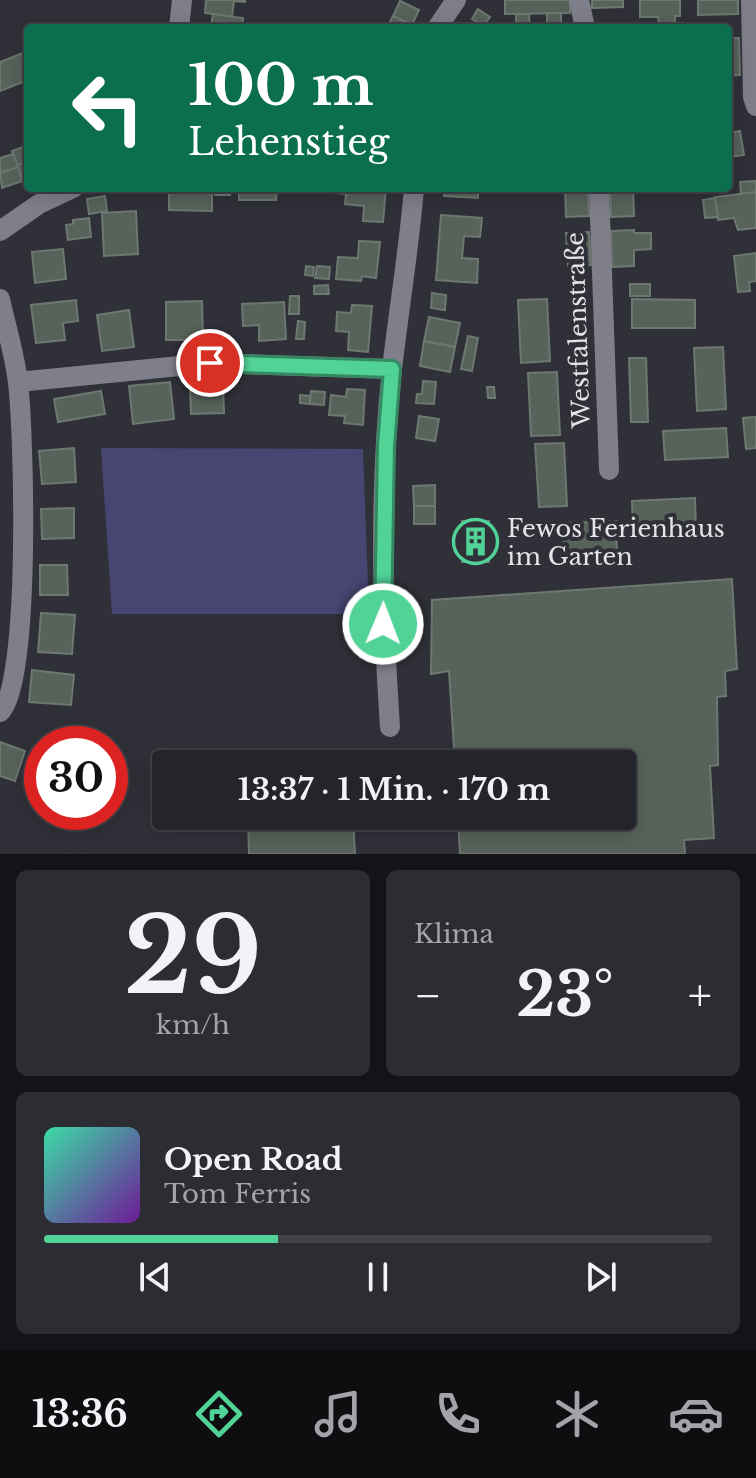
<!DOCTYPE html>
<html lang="de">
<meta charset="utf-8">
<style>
:root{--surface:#24242b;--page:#2c2c33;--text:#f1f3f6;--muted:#a3a4a9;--line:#414147;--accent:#51d397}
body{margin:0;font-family:"Libre Baskerville",serif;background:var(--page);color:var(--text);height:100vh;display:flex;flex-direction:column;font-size:30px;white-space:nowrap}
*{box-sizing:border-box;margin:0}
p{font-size:26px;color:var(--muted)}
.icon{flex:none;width:44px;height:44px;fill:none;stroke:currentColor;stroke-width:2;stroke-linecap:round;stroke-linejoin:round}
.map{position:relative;height:854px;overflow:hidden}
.drawer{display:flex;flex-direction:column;gap:16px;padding:16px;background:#141418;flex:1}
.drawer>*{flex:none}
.banner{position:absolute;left:24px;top:24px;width:708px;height:168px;border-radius:8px;box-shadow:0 4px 20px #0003,0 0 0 2px var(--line);background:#0b6e4f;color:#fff;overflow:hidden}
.speed{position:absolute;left:24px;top:726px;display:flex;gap:16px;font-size:40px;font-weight:700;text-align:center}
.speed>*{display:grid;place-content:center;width:104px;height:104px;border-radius:50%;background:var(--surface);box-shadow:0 4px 20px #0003,0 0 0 2px var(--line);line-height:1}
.speed .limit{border:12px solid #d22;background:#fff;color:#111}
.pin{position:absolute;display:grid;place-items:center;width:68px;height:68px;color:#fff;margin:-34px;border:4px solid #fff;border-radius:50%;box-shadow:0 2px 8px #0007}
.me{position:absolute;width:88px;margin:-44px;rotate:1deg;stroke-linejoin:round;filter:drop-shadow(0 0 6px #0008)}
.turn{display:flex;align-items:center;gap:28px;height:168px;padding:0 32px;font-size:36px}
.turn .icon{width:104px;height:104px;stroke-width:2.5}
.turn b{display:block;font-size:56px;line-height:68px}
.big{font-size:60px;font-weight:700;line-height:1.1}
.drawer .card{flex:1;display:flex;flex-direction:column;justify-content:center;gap:12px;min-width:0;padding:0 28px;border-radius:12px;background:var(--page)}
.drawer .dial{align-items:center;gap:0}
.dial b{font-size:104px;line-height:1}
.song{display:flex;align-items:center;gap:24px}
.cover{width:96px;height:96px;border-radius:12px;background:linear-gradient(135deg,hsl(160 70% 55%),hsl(280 70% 35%))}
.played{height:8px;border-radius:4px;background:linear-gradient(90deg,var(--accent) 35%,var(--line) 35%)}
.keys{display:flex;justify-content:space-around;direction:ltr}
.heat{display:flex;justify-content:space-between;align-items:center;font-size:44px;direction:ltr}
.drawer .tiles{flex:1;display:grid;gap:16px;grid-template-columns:1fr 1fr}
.card:last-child{grid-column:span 2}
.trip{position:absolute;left:152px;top:750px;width:484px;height:80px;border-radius:8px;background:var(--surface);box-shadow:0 4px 20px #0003,0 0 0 2px var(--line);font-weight:700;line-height:80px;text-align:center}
.menu{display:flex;height:128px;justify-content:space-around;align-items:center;background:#0e0e11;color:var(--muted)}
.menu .icon{width:56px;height:56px}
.menu .current{color:var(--accent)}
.menu b{font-size:36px;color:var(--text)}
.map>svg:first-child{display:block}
.green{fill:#484572}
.building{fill:#57625b;stroke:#6d7871;stroke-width:2}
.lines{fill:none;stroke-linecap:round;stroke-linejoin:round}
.street{stroke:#7f7f8b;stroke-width:20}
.route-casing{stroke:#358962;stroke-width:20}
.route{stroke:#51d397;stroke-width:14}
.labels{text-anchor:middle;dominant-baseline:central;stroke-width:8;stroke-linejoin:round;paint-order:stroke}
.street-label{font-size:24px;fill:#e3e3e9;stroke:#303039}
.poi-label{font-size:24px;fill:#e3e3e9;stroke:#303039;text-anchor:start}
</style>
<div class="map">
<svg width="756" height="854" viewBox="0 0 756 854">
<rect width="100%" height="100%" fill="#303039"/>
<!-- green -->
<polygon class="green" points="101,448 363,449 369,614 112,614"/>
<!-- building -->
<g class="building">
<polygon points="206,0 245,0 245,2 234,1 232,17 205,13"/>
<polygon points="505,0 570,0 570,13 505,14"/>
<polygon points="592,0 623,0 623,7 592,8"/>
<polygon points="640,0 680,0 680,16 675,16 675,23 659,24 658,17 640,17"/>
<polygon points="698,0 738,0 738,14 698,15"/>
<polygon points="400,1 419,10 412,25 393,16"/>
<polygon points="478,9 490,17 483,26 472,19"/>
<rect x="547" y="13" width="14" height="15"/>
<polygon points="213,14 243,18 242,28 203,28 204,25 211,26"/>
<polygon points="516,14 529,14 530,28 516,28"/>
<polygon points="393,16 412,25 411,28 387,28"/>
<polygon points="728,38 739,38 740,75 728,76"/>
<polygon points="28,51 28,80 0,91 0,62"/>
<polygon points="740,131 744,155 728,157 728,133"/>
<polygon points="28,145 28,161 17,165 12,151"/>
<polygon points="13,154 18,167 0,173 0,158"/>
<polygon points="28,161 28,176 22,178 17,165"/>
<polygon points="18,167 22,181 2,188 0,173"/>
<polygon points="756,181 756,192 741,194 740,182"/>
<polygon points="169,188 212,188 212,211 169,210"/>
<polygon points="216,188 230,188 230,195 215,195"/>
<polygon points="239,188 277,188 276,200 239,200"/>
<polygon points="336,188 386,188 383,222 363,221 364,206 345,204 346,194 336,193"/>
<polygon points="445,188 478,188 478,198 444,196"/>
<polygon points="565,188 588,188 589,216 566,217"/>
<polygon points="610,188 633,188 634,216 611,217"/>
<polygon points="756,192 756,228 738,230 734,218 718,220 715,197"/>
<polygon points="105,196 107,211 89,214 87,199"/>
<polygon points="715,198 718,217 705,218 703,200"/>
<polygon points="136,211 138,254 104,256 102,213"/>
<polygon points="441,215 482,218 480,237 464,236 462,258 478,259 477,283 436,280"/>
<polygon points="89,218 91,237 68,240 66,225 73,224 73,220"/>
<polygon points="634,230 634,233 651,233 651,249 634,250 634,266 612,267 611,231"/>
<polygon points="589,232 591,265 568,266 566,233"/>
<polygon points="359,241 380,242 376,278 362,276 361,281 336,279 338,257 358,258"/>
<polygon points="63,249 66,279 35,283 32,252"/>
<polygon points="756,253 756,281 749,282 750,291 738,292 734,256"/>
<polygon points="306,266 314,267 313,276 305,275"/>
<polygon points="317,266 330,267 329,279 315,278"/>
<rect x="630" y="284" width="20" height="12"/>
<polygon points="328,285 329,294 314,294 314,286"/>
<polygon points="432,293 446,295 445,310 431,308"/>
<polygon points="290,296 299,296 299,314 289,314"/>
<polygon points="547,299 550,361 521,363 518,300"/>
<polygon points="632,299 695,300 695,328 632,328"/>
<polygon points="76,300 78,321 63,323 65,340 36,343 31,305"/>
<polygon points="202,301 203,340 166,340 166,302"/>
<polygon points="284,302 286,339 259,341 259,325 243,326 242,304"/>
<polygon points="352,305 372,306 368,352 348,350 349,332 336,331 337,312 351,313"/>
<polygon points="129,310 134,347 102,351 97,315"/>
<polygon points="429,317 460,323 455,347 424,341"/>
<polygon points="298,321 305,322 304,339 296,339"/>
<polygon points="468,336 478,338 472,371 461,369"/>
<polygon points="424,341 455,347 450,372 420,366"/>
<polygon points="723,347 726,409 697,411 694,348"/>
<polygon points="629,358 646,358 648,422 631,422"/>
<polygon points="557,372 560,435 531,436 528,373"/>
<polygon points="423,381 436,382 434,404 416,403 417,394 422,394"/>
<polygon points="170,382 174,419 133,424 129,386"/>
<polygon points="223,384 224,413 191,414 190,386"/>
<polygon points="487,387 494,387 495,398 488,398"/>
<polygon points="347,389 365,390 363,425 344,423 345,416 329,415 331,395 346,397"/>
<polygon points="101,391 105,414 58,422 54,399"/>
<polygon points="311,391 325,392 324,405 310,404"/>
<polygon points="300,395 310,396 310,404 300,403"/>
<polygon points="419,416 439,419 435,441 416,438"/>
<polygon points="756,417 756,448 746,449 743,418"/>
<polygon points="726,428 728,457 665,460 663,431"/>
<polygon points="564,443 567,506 539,507 535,444"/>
<polygon points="74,448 76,482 42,484 39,451"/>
<polygon points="435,485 435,506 414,506 413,486"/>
<polygon points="695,498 696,527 633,529 632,501"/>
<rect x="414" y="506" width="21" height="18"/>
<polygon points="74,508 74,538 42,539 41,509"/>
<rect x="462" y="521" width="27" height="41"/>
<polygon points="616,521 617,551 564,553 563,523"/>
<polygon points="40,565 67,565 68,595 40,595"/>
<polygon points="732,579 737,669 725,671 726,696 717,697 718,765 710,766 714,838 684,840 685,854 460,854 458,816 622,816 622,764 455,764 449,671 431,674 432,600"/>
<polygon points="41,613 75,615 72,654 38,652"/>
<polygon points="32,670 74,675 71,705 29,702"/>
<polygon points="0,742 25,751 15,781 0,776"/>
<polygon points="248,816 353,816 355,854 249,854"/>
</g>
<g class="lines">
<!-- street -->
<g class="street">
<polyline points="579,0 585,28"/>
<polyline points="751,0 753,97 756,106"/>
<polyline points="179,28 182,0"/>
<polyline points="437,28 456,0"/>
<polyline points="599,188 609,470"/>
<polyline points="0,231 39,204 73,188"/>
<path d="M0 299C6 327 15 355 18 383 24 432 31 686 0 712"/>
<polyline points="18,382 210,363 392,369"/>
<path d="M390 727C382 608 379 487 392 369 399 308 409 249 414 188"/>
</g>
</g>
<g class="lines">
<defs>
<polyline id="route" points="210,363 392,369 386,446 383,624"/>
</defs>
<!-- route casing -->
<use href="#route" class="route-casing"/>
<!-- route -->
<use href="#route" class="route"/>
</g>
<!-- icons -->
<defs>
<symbol id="building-ring" viewBox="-11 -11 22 22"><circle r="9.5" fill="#303039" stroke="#51d397" stroke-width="1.5"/><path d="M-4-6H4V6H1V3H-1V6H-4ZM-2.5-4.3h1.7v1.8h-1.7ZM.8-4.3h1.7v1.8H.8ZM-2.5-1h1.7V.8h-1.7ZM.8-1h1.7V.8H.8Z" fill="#51d397"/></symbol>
</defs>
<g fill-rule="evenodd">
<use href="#building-ring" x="450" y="516" width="51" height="51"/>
</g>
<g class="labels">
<!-- street labels -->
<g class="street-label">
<text transform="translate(578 330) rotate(-92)">Westfalenstraße</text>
</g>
<!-- poi labels -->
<g class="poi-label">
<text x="507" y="528">Fewos Ferienhaus<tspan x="507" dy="28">im Garten</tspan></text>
</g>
</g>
</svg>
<div class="speed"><div class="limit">30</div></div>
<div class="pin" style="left:210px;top:363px;background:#d93025"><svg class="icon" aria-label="arrive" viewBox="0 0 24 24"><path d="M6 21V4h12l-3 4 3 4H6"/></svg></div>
<svg class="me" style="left:383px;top:624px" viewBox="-20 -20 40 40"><circle r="17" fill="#51d397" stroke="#fff" stroke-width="3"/><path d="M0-11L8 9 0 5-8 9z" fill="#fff"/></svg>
<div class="trip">13:37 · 1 Min. · 170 m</div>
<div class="banner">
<div class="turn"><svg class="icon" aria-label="left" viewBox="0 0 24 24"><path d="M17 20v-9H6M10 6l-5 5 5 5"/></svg><div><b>100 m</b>Lehenstieg</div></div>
</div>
</div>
<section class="drawer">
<div class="tiles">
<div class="card dial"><b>29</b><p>km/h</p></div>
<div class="card"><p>Klima</p>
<div class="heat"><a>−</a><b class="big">23°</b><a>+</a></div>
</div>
<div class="card">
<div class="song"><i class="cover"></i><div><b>Open Road</b><p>Tom Ferris</p></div></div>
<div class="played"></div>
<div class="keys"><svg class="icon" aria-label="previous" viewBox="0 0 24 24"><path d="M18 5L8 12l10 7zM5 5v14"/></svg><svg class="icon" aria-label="pause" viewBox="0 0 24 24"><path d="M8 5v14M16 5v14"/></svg><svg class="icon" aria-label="next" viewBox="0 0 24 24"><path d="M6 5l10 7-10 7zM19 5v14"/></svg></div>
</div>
</div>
</section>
<nav class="menu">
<b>13:36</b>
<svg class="icon current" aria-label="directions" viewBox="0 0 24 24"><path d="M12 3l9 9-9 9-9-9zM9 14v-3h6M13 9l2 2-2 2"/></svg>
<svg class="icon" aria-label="music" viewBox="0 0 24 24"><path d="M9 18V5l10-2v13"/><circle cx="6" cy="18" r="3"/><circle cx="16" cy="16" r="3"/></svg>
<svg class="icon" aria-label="phone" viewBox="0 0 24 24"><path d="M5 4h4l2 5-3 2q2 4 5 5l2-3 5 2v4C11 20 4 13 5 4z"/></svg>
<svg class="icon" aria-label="climate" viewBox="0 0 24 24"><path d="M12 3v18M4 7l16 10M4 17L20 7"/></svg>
<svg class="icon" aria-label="car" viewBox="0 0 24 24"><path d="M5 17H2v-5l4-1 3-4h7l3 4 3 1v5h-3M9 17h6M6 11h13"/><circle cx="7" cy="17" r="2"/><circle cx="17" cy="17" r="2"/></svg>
</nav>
